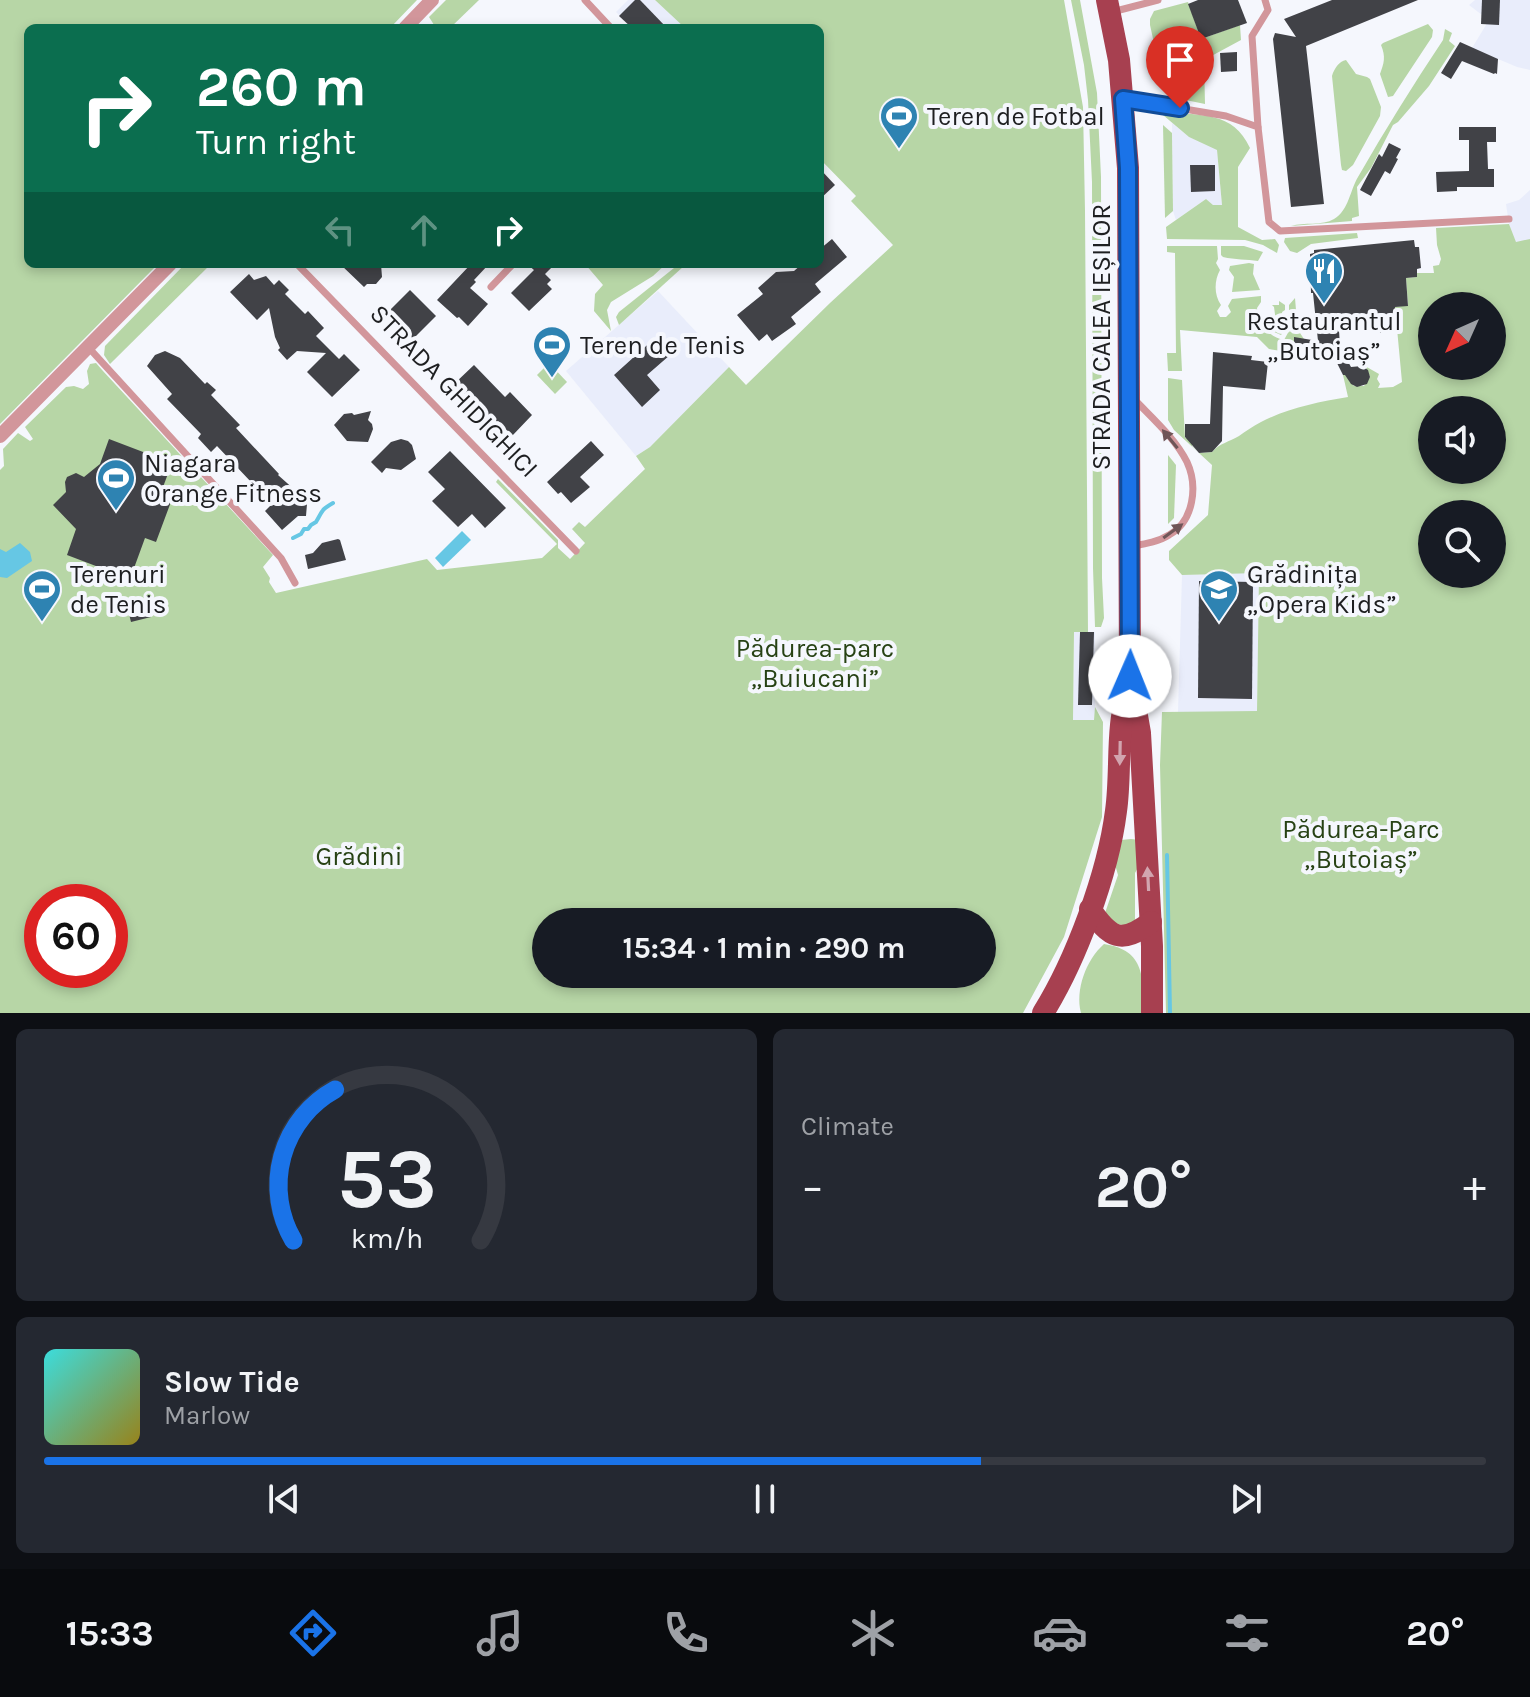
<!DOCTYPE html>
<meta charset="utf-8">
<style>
:root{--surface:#171b24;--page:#242831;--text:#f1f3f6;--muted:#9ea1a6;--line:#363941;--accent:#1a73e8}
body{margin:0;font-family:Karla,sans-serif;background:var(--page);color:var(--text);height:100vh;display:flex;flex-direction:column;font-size:30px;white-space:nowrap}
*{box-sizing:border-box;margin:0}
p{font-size:26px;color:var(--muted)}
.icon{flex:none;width:44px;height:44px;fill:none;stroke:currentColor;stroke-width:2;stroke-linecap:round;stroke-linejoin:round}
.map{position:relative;height:1013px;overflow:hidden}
.sheet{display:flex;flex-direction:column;gap:16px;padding:16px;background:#0d0f14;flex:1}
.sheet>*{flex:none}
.hud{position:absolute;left:24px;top:24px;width:800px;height:244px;border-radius:12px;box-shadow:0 4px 12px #0003;background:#0b6e4f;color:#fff;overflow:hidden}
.needle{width:52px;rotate:225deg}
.buttons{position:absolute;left:1418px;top:292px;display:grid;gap:16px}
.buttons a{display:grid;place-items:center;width:88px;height:88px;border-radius:50%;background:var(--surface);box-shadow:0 4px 12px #0003;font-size:40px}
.speed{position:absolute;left:24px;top:884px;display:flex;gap:16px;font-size:40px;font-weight:700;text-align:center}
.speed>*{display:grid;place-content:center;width:104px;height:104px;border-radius:50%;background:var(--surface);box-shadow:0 4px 12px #0003;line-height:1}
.speed .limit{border:12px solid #d22;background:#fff;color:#111}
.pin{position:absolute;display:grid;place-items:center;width:68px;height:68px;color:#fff;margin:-82px -34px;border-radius:50% 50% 50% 0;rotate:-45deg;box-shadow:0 0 8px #0007}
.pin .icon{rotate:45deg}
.me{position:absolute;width:88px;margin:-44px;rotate:1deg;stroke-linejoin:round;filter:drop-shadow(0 0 6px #0008)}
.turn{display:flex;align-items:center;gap:28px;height:168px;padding:0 40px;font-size:36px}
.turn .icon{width:104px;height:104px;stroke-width:2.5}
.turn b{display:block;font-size:56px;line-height:68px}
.lanes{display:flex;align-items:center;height:76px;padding:0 40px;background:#0003;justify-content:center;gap:40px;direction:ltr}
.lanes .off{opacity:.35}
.big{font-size:60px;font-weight:700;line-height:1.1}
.sheet .card{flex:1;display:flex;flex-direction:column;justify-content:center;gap:12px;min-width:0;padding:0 28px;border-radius:12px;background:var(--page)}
.sheet .dial{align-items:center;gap:0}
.dial svg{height:208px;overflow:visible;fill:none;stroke:var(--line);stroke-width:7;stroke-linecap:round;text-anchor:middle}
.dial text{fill:var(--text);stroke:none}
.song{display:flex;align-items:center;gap:24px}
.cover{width:96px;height:96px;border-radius:12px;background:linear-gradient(135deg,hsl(180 70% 55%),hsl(50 70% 35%))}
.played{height:8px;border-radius:4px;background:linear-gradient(90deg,var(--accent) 65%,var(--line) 65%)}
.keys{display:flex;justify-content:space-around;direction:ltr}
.heat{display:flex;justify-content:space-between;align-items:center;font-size:44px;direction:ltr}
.sheet .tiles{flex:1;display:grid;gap:16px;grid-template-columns:1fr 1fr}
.card:last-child{grid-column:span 2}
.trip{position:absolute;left:532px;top:908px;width:464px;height:80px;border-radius:40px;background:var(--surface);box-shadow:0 4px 12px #0003;font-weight:700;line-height:80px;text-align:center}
.tabs{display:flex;height:128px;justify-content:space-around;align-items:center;background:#090b0e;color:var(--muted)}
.tabs .icon{width:56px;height:56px}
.tabs .on{color:var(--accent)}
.tabs b{font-size:36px;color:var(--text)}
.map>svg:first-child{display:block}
.built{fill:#e9edfb}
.green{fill:#b7d6a6;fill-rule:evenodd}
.water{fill:#66c7e4}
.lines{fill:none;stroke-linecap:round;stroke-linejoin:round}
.stream{stroke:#66c7e4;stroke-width:4}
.building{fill:#414247}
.service{stroke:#d2969b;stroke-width:7}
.minor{stroke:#d2969b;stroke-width:14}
.primary{stroke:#a74050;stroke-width:22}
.oneway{fill:#6f5558}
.oneway2{fill:#d2a5af}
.route-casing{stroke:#114b97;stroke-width:20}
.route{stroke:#1a73e8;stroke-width:14}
.labels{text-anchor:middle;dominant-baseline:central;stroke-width:8;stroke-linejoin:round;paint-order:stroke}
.poi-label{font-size:26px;fill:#1e1f21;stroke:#f5f7fd;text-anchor:start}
.street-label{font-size:26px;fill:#1e1f21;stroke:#f5f7fd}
.park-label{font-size:26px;fill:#274214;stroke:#f5f7fd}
</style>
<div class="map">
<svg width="1530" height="1013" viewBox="0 0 1530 1013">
<rect width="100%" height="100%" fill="#f5f7fd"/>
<!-- built -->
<g class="built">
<polygon points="628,0 655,0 685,28 632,28 616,12"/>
<polygon points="1475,0 1530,0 1530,70 1517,67 1472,48 1486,25 1486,16 1482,15 1469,5"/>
<polygon points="1172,123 1189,137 1217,149 1222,205 1213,205 1206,199 1176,220 1173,211"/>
<polygon points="1530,190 1530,239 1516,243 1509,224 1506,204 1519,200"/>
<polygon points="658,291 729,367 650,447 636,456 566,371"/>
<polygon points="1259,572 1257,712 1178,712 1182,575"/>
<polygon points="1074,632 1095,632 1095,720 1073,720"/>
</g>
<!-- green -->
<g class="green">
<polygon points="0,0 417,0 390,28 28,28 28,264 158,264 0,424"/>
<polygon points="446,0 479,0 450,28 436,28 429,17"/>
<path d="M655 0H1064L1083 107 1085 211 1088 632H1074L1073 720H1094L1095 707 1103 722 1102 817 1064 937 1023 1013H0V470L4 466 3 449 18 433 30 441 33 439 25 427 66 387 74 386 83 389 89 384 87 371 90 364 96 363 103 371 273 555 263 567 270 578 269 582 276 593 427 559 437 570 542 558 557 544 496 482 498 479 558 540V548L570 559 585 543 572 529 579 522 585 527 645 469 636 456 650 447 729 367 746 385 830 303 893 245 851 201 856 196 820 159V28H685ZM42 902H110V970H42ZM546 922H982V974H546Z"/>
<polygon points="1071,0 1080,0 1097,93 1101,177 1102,578 1104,618 1101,627 1095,627 1093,568 1092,182 1088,100 1084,65"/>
<polygon points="1188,2 1201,39 1240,25 1241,40 1204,60 1205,104 1171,97 1165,93 1150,25 1150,19 1154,11"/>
<path d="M1428 24 1433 30 1432 37 1393 96 1388 97 1380 74C1384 63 1386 57 1381 45L1383 43Z"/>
<path d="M1445 29 1452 33 1449 41 1455 46 1429 86 1398 122 1393 125 1371 168 1357 187 1359 216 1352 218V221L1291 226C1304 222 1322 226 1334 219 1349 210 1350 190 1358 177 1385 130 1413 85 1443 40Z"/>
<path d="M1346 60 1356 74 1367 77 1370 79 1381 107 1380 116 1353 165 1346 171 1342 170 1341 165 1332 76C1334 69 1339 61 1346 60Z"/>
<path d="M1166 112C1202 116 1233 111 1250 148L1238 167V227L1262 240 1275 239 1279 245 1277 253 1263 245 1245 240 1167 239 1166 227 1206 199 1213 205H1222L1217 150 1189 137 1163 115Z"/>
<polygon points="1163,125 1172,133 1173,211 1165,218"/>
<path d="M1509 224 1516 242 1530 239V1013H1166L1160 765 1162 712 1257 711 1259 573 1182 575 1169 560V551L1208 515 1212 465 1174 430 1168 420V378L1182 380 1185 438 1192 439V446L1199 453 1212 452C1220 443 1229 442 1239 436 1246 431 1253 426 1261 422 1288 408 1318 402 1348 397L1343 375 1348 374 1349 381 1354 386H1364L1370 377 1365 366 1379 374 1377 379 1380 384 1378 388 1393 387 1402 382 1395 307 1408 305 1406 278 1417 277V273H1434L1433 266 1439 265 1441 259 1437 245 1436 228ZM1432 306H1492V366H1432ZM1432 410H1492V470H1432ZM1432 514H1492V574H1432Z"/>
<polygon points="1357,233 1358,238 1311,244 1297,253 1290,251 1284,242 1285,238"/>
<path d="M1167 246H1217L1218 259 1216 263 1220 270C1214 281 1214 295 1221 305L1217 311 1220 317H1226L1231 312 1228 306 1232 299 1261 296V302L1257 308C1258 323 1268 337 1284 340L1289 331 1300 333 1304 339 1294 338V353L1269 349 1257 337 1180 330 1182 371H1168L1167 353H1176L1175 253 1167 252Z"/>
<path d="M1221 246H1244L1263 252 1258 261C1247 259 1235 260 1223 257L1221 255Z"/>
<polygon points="1249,263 1254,264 1253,274 1260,290 1232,292 1234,277 1229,270 1230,266"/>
<polygon points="185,264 211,264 110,364 104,355 105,346"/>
<polygon points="585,264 666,264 653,276 611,302 607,310 611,331 594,311 595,294 603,285"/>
<polygon points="679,264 684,266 619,325 616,317 619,312"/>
<polygon points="1295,298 1297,322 1295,323 1295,328 1286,328 1281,335 1272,331 1277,329 1274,307 1272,305 1279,305 1279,301 1285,305 1285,310 1282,312 1284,323 1293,322 1294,311 1289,310 1289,305"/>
<polygon points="549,363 567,382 555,394 537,375"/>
<polygon points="1168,455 1176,465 1174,518 1168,524"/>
<path d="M1131 839 1140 840 1142 860 1135 873V923C1123 928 1115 924 1104 916L1118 875 1116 868 1113 866 1121 840Z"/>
<path d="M1104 944C1146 950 1143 979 1144 1013H1081C1075 990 1086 960 1104 944Z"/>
</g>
<!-- water -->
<g class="water">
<polygon points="462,531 471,540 443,567 435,558"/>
<polygon points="20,543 30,552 32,561 7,578 0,577 0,549 6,552"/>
</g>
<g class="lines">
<!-- stream -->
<g class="stream">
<path d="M293 538 301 534 304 529H308L311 525 316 522C323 510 321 510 333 503"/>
<polyline points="1167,855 1170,1013"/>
</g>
</g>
<!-- building -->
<g class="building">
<polygon points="635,0 640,0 667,28 632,28 619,16"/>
<polygon points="1198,0 1238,0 1247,23 1201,39 1188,4"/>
<polygon points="1332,0 1418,0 1306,46 1324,204 1291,207 1273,39 1275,33 1296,37 1284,19"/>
<polygon points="1482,0 1500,0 1499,25 1481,24"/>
<polygon points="1460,42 1498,59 1497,74 1495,73 1494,74 1462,61 1451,79 1441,73"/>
<polygon points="1237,52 1237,71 1221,72 1220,53"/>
<polygon points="1459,127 1496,127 1496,142 1487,142 1488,169 1494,169 1494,187 1457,187 1457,191 1437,192 1436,172 1469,171 1469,140 1459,140"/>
<polygon points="1389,143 1401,149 1396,158 1398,159 1390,174 1385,171 1371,196 1360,190 1379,154 1382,157"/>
<polygon points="1190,165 1215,165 1215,191 1191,192"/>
<polygon points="820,169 835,185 820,199"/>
<polygon points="832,239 847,257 815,284 821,292 791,317 796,324 772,341 767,334 759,341 737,315 763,294 758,288 776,272 794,271 802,264 820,264 820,249"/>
<polygon points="1414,240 1415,247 1419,247 1421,268 1417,269 1417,277 1406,278 1408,306 1395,307 1397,332 1380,333 1379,327 1339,330 1340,347 1351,367 1362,366 1368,370 1370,377 1367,384 1357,387 1351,384 1345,375 1343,375 1335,359 1294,353 1294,337 1318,341 1313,293 1311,293 1310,254 1314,253 1314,250"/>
<polygon points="340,264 381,264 382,277 376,284 367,284 364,287"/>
<polygon points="471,264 489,264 474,280 476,282 470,288 488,304 468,326 459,317 457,318 437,300"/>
<polygon points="527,264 555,264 545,274 551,280 547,284 552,289 529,311 511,293 534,270"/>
<polygon points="249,274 254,280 266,276 274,285 279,280 289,290 285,294 305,314 308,311 324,328 316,336 339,359 344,354 360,370 332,397 307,372 326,353 297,351 287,360 278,350 280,348 275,337 269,308 257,320 230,292"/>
<polygon points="410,290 436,316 413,339 393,318 395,316 390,310"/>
<polygon points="655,338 670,355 647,375 660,390 642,407 614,375"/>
<polygon points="165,351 180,358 205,384 207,382 216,390 211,395 240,425 236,428 279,474 278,475 296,491 308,492 306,516 298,516 282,530 265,511 272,504 217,446 211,452 198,438 201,434 167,399 172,394 147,366 155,355"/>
<polygon points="1213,352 1252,356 1251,360 1268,362 1265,390 1223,386 1222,441 1212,452 1199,453 1185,437 1185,424 1210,424"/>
<polygon points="474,365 505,397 510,392 532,415 512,436 498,421 496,423 478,405 476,407 454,384"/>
<polygon points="371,411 368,420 372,424 373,429 368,442 347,441 334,425 344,414 352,413 354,415"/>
<polygon points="109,439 172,463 163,487 175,491 156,542 145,538 130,579 67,555 76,529 53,505 66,492 65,482 67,477 76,473 84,477 100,464"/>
<polygon points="401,439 408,441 412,445 416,459 401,470 386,468 382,473 371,462 391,442"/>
<polygon points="591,441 604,455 580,477 590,487 571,503 561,492 558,494 547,482"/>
<polygon points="450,451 506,508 485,528 472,514 458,527 432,501 445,489 428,472"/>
<polygon points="338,539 340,540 346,560 308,569 305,555 313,553 322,543"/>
<polygon points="1199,581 1253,582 1252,699 1198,698"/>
<polygon points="148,604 151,617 131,622 128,610"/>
<polygon points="1080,632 1094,632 1092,705 1078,705"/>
</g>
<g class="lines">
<!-- service -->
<g class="service">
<polyline points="585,0 611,28"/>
<polyline points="1112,12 1158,0"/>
<polyline points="1125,99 1226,116 1258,127 1269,222 1280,231 1509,219"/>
<polyline points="1258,127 1252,36 1268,10 1265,0"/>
<polyline points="297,264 576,551"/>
<polyline points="491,287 513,264"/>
<polyline points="89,348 281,558 295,583"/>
<path d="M1133 546C1145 544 1158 542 1169 535 1194 521 1198 486 1187 462 1175 438 1152 418 1134 399"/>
</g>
<!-- minor -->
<g class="minor">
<polyline points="405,28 432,0"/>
<polyline points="0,436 170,264"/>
</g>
<!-- primary -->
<g class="primary">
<polyline points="1107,0 1119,60 1128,168 1130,676 1140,733 1152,946 1152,1013"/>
<path d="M1090 909C1110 938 1121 945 1151 922"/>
<path d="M1043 1013C1076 960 1108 874 1116 811 1120 783 1118 754 1121 725 1122 713 1125 701 1128 689"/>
</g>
</g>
<!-- one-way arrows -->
<defs><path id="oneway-solid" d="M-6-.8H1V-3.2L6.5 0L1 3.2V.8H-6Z" transform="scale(2)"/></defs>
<g class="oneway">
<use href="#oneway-solid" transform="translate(1170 439) rotate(-129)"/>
<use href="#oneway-solid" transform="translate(1173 531) rotate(-36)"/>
</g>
<g class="oneway2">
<use href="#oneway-solid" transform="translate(1120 753) rotate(91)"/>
<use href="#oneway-solid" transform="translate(1148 879) rotate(-93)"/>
</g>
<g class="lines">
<defs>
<polyline id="route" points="1130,676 1128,168 1123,99 1180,108"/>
</defs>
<!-- route casing -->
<use href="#route" class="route-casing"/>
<!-- route -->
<use href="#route" class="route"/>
</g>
<!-- icons -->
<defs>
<symbol id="stadium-pin" viewBox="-11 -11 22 30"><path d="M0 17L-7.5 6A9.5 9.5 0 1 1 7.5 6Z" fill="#2e83b2" stroke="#f5f7fd"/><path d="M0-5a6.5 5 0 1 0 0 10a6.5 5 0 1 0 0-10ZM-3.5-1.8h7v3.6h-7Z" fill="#fff"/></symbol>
<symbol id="restaurant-pin" viewBox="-11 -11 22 30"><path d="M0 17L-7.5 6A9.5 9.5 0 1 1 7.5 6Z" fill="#2e83b2" stroke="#f5f7fd"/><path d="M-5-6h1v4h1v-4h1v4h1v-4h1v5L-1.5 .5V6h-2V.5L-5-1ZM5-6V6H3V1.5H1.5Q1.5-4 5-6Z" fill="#fff"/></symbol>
<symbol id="school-pin" viewBox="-11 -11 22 30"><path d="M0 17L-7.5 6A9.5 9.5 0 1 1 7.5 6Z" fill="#2e83b2" stroke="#f5f7fd"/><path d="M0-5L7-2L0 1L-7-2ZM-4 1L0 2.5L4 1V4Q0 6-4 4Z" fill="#fff"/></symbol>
</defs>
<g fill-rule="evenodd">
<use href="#stadium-pin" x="877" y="94" width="44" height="60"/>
<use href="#restaurant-pin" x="1302" y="249" width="44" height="60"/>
<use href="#stadium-pin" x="530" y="323" width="44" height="60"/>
<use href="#stadium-pin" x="94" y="456" width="44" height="60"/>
<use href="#stadium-pin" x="20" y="567" width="44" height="60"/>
<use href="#school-pin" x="1197" y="567" width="44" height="60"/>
</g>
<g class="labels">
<!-- poi labels -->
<g class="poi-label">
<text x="927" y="116">Teren de Fotbal</text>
<text x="1324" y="321" text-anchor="middle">Restaurantul<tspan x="1324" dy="30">„Butoiaș”</tspan></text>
<text x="580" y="345">Teren de Tenis</text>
<text x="144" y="463">Niagara<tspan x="144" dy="30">Orange Fitness</tspan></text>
<text x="70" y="574">Terenuri<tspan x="70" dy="30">de Tenis</tspan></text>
<text x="1247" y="574">Grădinița<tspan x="1247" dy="30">„Opera Kids”</tspan></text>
</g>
<!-- street labels -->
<g class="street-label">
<text transform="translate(1101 337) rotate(-90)">STRADA CALEA IEȘILOR</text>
<text transform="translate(454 391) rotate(46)">STRADA GHIDIGHICI</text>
</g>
<!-- park labels -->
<g class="park-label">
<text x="815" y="648">Pădurea-parc<tspan x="815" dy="30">„Buiucani”</tspan></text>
<text x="1361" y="829">Pădurea-Parc<tspan x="1361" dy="30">„Butoiaș”</tspan></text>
<text x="359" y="856">Grădini</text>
</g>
</g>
</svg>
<div class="buttons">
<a><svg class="needle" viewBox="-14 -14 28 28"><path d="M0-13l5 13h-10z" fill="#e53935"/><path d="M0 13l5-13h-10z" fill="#9ea1a6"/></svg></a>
<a><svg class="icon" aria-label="sound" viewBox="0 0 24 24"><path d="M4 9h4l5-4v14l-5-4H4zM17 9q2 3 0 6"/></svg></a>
<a><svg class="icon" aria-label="search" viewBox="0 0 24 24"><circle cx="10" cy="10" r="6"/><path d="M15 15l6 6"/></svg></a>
</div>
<div class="speed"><div class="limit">60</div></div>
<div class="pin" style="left:1180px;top:108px;background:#d93025"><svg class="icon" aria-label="arrive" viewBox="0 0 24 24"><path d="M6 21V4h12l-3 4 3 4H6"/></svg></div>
<svg class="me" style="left:1130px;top:676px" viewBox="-20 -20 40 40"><circle r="19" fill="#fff"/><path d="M0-13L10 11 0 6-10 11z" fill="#1a73e8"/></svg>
<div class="trip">15:34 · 1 min · 290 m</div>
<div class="hud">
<div class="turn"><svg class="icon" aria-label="right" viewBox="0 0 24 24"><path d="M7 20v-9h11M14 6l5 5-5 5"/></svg><div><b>260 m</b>Turn right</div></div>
<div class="lanes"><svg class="icon off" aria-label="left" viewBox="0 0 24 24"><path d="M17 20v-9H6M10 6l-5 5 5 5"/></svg><svg class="icon off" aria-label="ahead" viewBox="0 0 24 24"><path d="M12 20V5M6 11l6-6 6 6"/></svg><svg class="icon" aria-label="right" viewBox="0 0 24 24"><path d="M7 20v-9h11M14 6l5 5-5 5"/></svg></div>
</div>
</div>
<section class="sheet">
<div class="tiles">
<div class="card dial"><svg viewBox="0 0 100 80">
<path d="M14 69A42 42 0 1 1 86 69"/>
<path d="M14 69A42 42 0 0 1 30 11" stroke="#1a73e8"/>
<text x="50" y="56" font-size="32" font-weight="700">53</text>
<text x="50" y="72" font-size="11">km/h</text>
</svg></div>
<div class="card"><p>Climate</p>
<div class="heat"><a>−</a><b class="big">20°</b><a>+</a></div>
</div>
<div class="card">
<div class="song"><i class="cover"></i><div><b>Slow Tide</b><p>Marlow</p></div></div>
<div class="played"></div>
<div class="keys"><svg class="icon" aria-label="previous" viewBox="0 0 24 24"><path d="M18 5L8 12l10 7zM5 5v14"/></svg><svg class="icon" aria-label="pause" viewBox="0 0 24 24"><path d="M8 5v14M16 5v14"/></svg><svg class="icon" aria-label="next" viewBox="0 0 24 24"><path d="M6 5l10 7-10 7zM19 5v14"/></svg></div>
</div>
</div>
</section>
<nav class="tabs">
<b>15:33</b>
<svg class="icon on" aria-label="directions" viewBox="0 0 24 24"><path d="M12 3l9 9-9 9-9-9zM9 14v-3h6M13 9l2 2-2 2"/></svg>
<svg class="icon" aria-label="music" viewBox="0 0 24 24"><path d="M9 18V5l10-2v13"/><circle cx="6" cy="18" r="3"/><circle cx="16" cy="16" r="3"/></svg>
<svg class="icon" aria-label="phone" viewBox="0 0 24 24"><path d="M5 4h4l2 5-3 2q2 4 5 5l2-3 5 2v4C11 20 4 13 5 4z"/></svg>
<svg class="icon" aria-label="climate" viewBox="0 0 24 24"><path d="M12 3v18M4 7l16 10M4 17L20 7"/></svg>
<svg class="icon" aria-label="car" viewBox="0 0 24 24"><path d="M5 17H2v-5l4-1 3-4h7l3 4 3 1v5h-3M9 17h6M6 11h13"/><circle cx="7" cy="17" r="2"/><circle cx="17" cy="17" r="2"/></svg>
<svg class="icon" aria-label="filters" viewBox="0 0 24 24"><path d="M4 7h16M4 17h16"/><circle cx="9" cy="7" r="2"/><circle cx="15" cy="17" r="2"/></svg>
<b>20°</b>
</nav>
